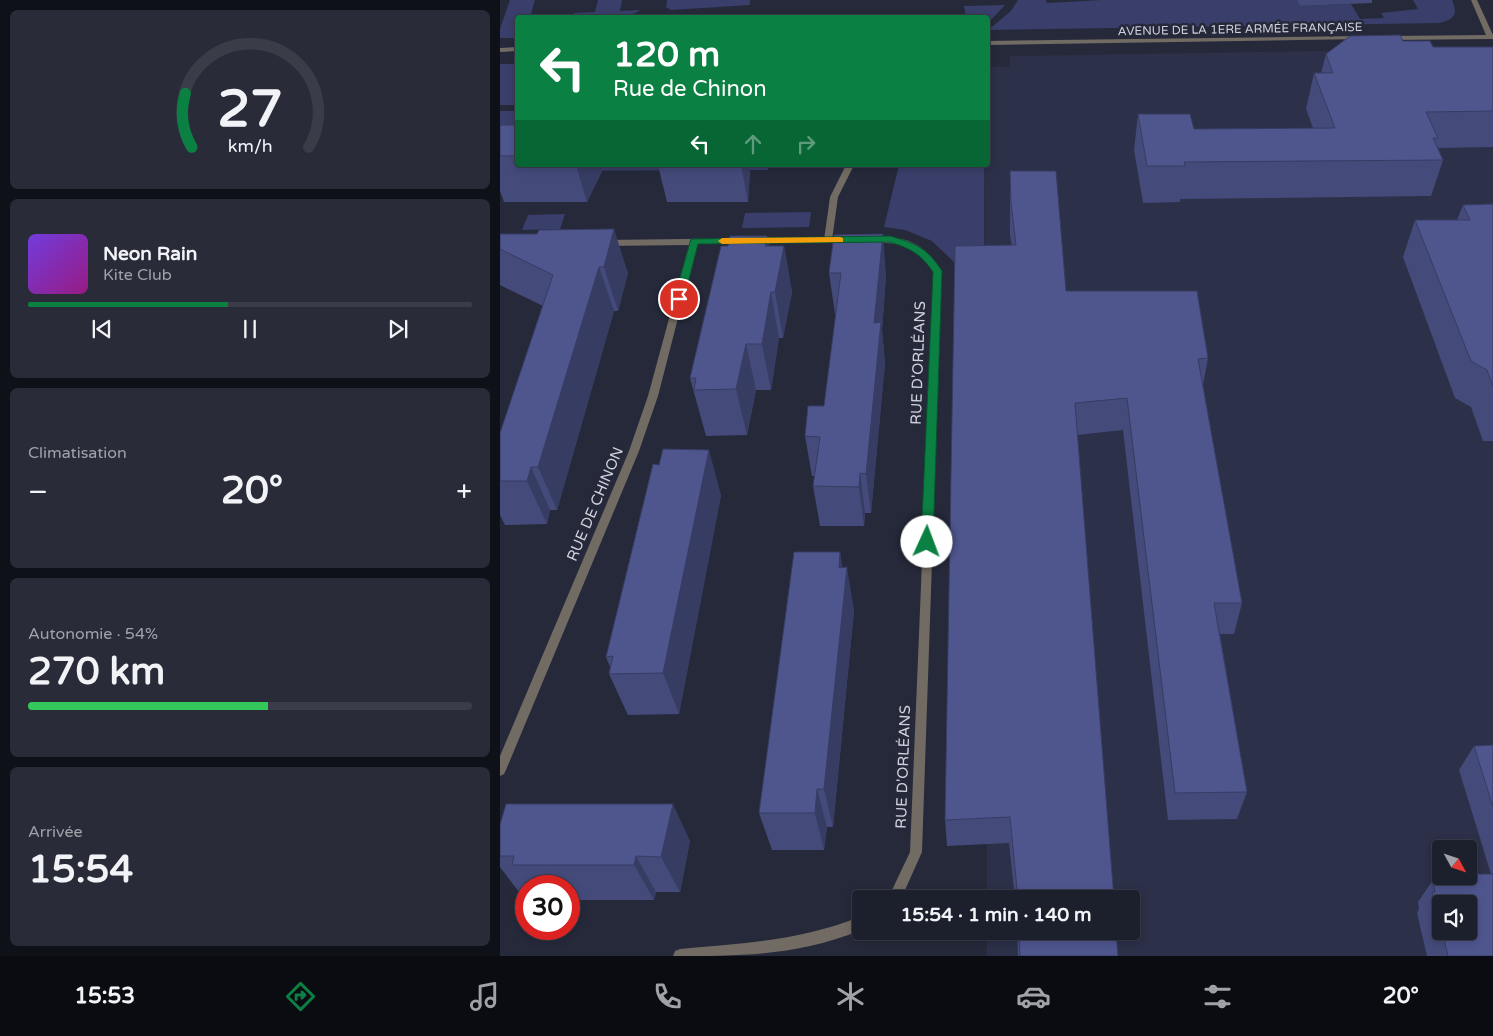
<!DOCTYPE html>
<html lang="fr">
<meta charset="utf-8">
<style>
:root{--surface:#1c1f2c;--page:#292c38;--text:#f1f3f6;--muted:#a0a2a9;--line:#3a3d48;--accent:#0b8043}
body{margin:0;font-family:"Varela Round",sans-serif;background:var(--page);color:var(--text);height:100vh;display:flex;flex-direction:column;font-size:19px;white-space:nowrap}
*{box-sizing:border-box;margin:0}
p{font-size:16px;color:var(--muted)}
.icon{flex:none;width:28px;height:28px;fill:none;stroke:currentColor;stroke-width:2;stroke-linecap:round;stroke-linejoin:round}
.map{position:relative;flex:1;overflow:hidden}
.details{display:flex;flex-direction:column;gap:10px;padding:10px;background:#0f1118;width:500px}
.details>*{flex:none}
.hud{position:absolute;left:15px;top:15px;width:475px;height:152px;border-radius:5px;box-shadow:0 2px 8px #0003,0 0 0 1px var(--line);background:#0b8043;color:#fff;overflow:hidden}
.needle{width:32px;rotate:130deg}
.controls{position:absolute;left:932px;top:840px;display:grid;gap:10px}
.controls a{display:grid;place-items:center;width:45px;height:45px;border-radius:5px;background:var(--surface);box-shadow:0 2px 8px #0003,0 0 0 1px var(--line);font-size:25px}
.speed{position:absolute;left:15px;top:875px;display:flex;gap:10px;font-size:25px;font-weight:700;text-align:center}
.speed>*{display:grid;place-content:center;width:65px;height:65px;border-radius:50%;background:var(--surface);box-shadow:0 2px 8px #0003,0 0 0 1px var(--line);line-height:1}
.speed .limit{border:8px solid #d22;background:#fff;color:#111}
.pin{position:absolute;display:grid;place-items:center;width:42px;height:42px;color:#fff;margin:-21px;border:2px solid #fff;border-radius:50%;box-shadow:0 1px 5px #0007}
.me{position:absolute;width:55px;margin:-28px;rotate:2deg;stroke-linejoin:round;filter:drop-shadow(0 0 4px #0008)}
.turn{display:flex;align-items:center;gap:18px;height:105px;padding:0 15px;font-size:22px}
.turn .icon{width:65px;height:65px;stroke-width:2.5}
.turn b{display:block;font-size:35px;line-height:42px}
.lanes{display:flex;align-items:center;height:48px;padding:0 15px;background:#0003;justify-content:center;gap:25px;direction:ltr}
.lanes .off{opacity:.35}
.big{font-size:38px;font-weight:700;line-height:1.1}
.details .tile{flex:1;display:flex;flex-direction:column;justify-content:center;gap:8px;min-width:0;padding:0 18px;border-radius:8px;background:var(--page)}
.details .dial{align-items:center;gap:0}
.dial svg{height:130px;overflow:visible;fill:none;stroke:var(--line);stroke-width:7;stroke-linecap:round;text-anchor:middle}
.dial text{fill:var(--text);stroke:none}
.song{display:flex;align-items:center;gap:15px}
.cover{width:60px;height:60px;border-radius:8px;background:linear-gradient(135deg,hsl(260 70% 55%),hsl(310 70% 35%))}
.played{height:5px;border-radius:2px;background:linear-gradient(90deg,var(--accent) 45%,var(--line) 45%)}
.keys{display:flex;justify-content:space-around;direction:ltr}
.heat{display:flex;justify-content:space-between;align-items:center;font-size:28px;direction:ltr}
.charge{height:8px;border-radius:4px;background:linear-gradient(90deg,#34c759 54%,var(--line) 0)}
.trip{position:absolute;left:352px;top:890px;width:288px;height:50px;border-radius:5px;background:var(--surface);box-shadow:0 2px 8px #0003,0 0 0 1px var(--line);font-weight:700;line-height:50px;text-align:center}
.dock{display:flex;height:80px;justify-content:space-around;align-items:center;background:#0b0c12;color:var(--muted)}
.dock .icon{width:35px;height:35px}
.dock .selected{color:var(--accent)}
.dock b{font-size:22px;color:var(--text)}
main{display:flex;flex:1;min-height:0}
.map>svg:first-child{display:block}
.built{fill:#2c3048;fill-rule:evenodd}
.green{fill:#393f6a}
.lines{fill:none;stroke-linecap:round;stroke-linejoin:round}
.lane{fill:#716b63;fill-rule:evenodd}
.street{fill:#716b63;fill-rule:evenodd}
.wall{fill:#444a7a;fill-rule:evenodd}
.shaded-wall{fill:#373c63}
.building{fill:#4f568e;stroke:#373c63}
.route{fill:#0b8043;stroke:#07532c}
.slow{fill:#f59e0b}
.labels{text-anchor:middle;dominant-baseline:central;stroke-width:5;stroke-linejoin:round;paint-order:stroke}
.far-street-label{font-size:12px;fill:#cfd1dc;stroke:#26293a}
.street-label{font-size:15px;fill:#cfd1dc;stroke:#26293a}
</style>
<main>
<section class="details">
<div class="tile dial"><svg viewBox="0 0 100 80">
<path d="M14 69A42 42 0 1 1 86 69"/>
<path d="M14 69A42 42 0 0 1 10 36" stroke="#0b8043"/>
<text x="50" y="56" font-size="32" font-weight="700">27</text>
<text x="50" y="72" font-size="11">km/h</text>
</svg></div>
<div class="tile">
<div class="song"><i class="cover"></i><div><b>Neon Rain</b><p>Kite Club</p></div></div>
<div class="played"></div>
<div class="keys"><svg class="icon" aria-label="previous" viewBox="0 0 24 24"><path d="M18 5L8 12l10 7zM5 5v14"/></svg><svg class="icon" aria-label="pause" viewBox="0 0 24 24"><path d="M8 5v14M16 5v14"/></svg><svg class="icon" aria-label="next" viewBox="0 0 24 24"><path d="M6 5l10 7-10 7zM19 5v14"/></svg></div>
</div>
<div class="tile"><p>Climatisation</p>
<div class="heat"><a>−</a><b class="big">20°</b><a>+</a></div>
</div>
<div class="tile"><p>Autonomie · 54%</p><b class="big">270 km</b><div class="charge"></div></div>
<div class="tile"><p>Arrivée</p><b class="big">15:54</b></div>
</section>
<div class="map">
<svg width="993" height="956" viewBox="0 0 993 956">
<rect width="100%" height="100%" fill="#26293a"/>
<!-- built -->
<path class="built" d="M993 48V956H487V931H631V899H487L484 165H488V67H510V56ZM941 849H969V876H941ZM941 904H969V931H941Z"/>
<!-- green -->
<g class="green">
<polygon points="10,0 35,0 30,17 18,18 17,38 0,38 0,29"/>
<path d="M98 0H122L120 11 140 10C133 18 84 21 74 16V13L95 12Z"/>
<polygon points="167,0 250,0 250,5 171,10 166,7"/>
<path d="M518 0H546L547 3 602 0H797L801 6 851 4 860 19 884 18 881 13 918 9 913 0H952C958 14 955 19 940 23L488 30 511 11Z"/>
<polygon points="505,5 488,23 488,18 446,17 466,16 464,6"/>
<rect x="0" y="64" width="17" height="41"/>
<polygon points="0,111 17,111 16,125 0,144"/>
<polygon points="0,153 18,165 268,165 268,170 0,171"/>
<polygon points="399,165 484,165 484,278 455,263 432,241 405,230 384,227"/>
<polygon points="311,212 309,227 242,228 245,213"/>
<polygon points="65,214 60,229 22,230 28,215"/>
</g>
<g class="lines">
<!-- lane -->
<polygon class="lane" points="346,165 354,165 338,197 332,240 328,243 324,240 330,197"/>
<!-- street -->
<g class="street">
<polygon points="971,0 977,0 993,35 993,39 889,40 886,38 889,36 986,35"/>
<polygon points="860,36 863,38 862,39 488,45 488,41"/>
<polygon points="18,47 18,51 0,52 0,48"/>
<polygon points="345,237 349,240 348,242 197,244 158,396 139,451 6,770 4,774 0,776 0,756 129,451 148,396 189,245 105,246 101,243 105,240"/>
<path d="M370 237C406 236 422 241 442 271L422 852 401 899H386L393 888 410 852 434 271C422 254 409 244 387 243 381 242 374 243 367 242L366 240Z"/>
<path d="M361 916V930C298 956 240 956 173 956L175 951 180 949C243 943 302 941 361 916Z"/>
</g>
</g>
<!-- wall -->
<g class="wall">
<polygon points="797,0 872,0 872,3 800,6"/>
<polygon points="903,41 933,47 993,47 993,147 938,148 943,160 931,196 680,199 680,202 643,203 634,150 638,114 694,129 813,128 806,109 814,73 821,73 826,54"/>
<polygon points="18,125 18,165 100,165 102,171 87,202 4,202 0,191 0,127"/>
<polygon points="158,165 249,165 250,170 248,202 167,202"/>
<polygon points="510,171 566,291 708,358 703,385 742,603 734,634 720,634 747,792 737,819 668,820 623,430 577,435 614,899 515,899 509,843 447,846 445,820 512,246 510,235"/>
<polygon points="993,204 993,441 983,441 971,407 955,398 903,257 915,220 957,220 963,205"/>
<polygon points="0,234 128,273 118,311 114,311 57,510 50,510 47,524 5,525 0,515 0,433 43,306 0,285"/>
<polygon points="334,235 386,275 382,330 385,363 371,513 365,513 364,526 320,526 313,486 315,476 312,476 305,436 324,406 336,314 335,314 329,273"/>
<polygon points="267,236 269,246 284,246 292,292 283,338 279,338 271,390 256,390 247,435 206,436 190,378 228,246"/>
<polygon points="159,465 221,495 179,714 128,715 109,674 110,667 106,657"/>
<polygon points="343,567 354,610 333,827 327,827 324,850 272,850 259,813"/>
<path d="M993 745V956H927L917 913 919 909 918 902 933 880H971L975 874H991L959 770 974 746ZM941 904 969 931H941Z"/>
<polygon points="0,825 190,841 180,892 156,892 154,900 69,900 69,886 26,886 26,892 19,892 0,867"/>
<polygon points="517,931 616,931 618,956 518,956"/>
</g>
<!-- shaded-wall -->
<g class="shaded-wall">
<polygon points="76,165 100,165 102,171 87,202"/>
<polygon points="241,165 249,165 250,170 248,202"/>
<polygon points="114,229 128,273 118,311 104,267"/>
<polygon points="383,234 386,275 382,330 385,363 371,513 366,474 374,323"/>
<polygon points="267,236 275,282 273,292 265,246"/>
<polygon points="284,246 292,292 283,338 275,292"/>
<polygon points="99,267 114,311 57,510 38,467"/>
<polygon points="271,292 279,338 271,390 262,344"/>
<polygon points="246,344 256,390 247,435 236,389"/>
<polygon points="209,450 221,495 179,714 163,673"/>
<polygon points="31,467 50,510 47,524 27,481"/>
<polygon points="360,473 365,513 364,526 359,487"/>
<polygon points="340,552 345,582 347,567 354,610 333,827 324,789"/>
<polygon points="317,789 327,827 324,850 315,813"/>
<polygon points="173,804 190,841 180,892 161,857"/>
<polygon points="136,856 156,892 154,900 134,865"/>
</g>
<!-- building -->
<g class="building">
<polygon points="900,35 903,41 930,41 933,47 993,47 993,111 926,112 938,138 933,138 943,160 684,162 685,166 647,166 638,114 690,114 694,129 835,128 814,73 833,73 826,54 850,36"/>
<polygon points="1,125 18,125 18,156 0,156 0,127"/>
<polygon points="510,171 556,171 566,291 697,291 708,358 698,359 742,603 714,603 747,792 675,793 627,398 575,403 614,899 518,899 510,817 445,820 455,246 516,245 511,203"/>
<polygon points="993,204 993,386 987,370 971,361 915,220 970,220 963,205"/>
<polygon points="114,229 104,267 99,267 38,467 31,467 27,481 0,481 0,433 53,275 0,249 0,234 37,234 39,230"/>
<polygon points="383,234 374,323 381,322 366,474 360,473 359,487 313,486 320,437 305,436 308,406 324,406 341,273 329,273 334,235"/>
<polygon points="230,236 267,236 265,246 284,246 275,292 271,292 262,344 246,344 236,389 194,390 196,378 190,378 221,246 228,246"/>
<polygon points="163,449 209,450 163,673 109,674 113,656 106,657 153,464 159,465"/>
<polygon points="294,552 340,552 339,568 347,567 324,789 317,789 315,813 259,813"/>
<polygon points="993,745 993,807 974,746"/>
<polygon points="6,804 173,804 161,857 136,856 134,865 12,865 14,856 0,856 0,825"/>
<polygon points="975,874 993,874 993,956 948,956 942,931 969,931 969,904 941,904 941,929 932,892 935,892 933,880 976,880"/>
<polygon points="519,931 616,931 618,956 520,956"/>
</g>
<!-- route -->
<path class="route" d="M390 236C417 244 427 248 442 271L433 542 432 546H423L421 542 433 272C421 254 410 248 389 242L198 244 184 299 179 302 174 299 191 239Z"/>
<!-- slow -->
<polygon class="slow" points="340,237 343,238 343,242 222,244 218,241 222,238"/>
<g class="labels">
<!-- far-street labels -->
<g class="far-street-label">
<text transform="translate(740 29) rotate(-1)">AVENUE DE LA 1ERE ARMÉE FRANÇAISE</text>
</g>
<!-- street labels -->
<g class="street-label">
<text transform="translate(418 363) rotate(-88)">RUE D'ORLÉANS</text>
<text transform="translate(95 504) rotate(-67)">RUE DE CHINON</text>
<text transform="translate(403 767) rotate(-88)">RUE D'ORLÉANS</text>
</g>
</g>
</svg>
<div class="controls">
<a><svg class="needle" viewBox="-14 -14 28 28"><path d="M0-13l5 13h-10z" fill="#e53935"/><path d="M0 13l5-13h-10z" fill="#a0a2a9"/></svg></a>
<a><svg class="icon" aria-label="sound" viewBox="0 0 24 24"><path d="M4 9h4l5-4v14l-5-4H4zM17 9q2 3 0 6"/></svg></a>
</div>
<div class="speed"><div class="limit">30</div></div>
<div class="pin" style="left:179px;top:299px;background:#d93025"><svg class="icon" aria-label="arrive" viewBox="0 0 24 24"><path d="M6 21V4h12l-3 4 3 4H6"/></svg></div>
<svg class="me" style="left:427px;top:542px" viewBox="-20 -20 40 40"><circle r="19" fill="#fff"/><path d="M0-13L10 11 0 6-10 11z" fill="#0b8043"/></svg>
<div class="trip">15:54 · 1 min · 140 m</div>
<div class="hud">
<div class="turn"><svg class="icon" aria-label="left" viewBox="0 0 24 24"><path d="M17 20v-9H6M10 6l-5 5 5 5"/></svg><div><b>120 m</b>Rue de Chinon</div></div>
<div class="lanes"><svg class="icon" aria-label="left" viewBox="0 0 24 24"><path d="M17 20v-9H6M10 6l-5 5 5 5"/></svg><svg class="icon off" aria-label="ahead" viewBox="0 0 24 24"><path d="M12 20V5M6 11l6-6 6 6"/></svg><svg class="icon off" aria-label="right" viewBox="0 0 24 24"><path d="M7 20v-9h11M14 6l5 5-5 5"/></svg></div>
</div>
</div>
</main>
<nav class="dock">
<b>15:53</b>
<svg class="icon selected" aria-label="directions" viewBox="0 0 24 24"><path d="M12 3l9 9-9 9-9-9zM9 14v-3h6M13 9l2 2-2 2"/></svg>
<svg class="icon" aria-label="music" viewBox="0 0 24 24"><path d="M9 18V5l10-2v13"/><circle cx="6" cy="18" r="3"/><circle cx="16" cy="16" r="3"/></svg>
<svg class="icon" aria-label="phone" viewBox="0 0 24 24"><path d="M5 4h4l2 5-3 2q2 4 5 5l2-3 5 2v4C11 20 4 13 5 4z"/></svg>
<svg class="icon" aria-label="climate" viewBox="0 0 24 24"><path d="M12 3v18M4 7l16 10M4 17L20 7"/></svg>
<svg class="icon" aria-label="car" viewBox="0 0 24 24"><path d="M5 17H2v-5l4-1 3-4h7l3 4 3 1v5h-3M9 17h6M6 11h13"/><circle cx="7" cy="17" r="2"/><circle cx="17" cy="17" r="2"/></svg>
<svg class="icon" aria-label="filters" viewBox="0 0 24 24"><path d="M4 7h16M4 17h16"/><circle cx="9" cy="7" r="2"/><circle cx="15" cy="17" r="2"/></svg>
<b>20°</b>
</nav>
